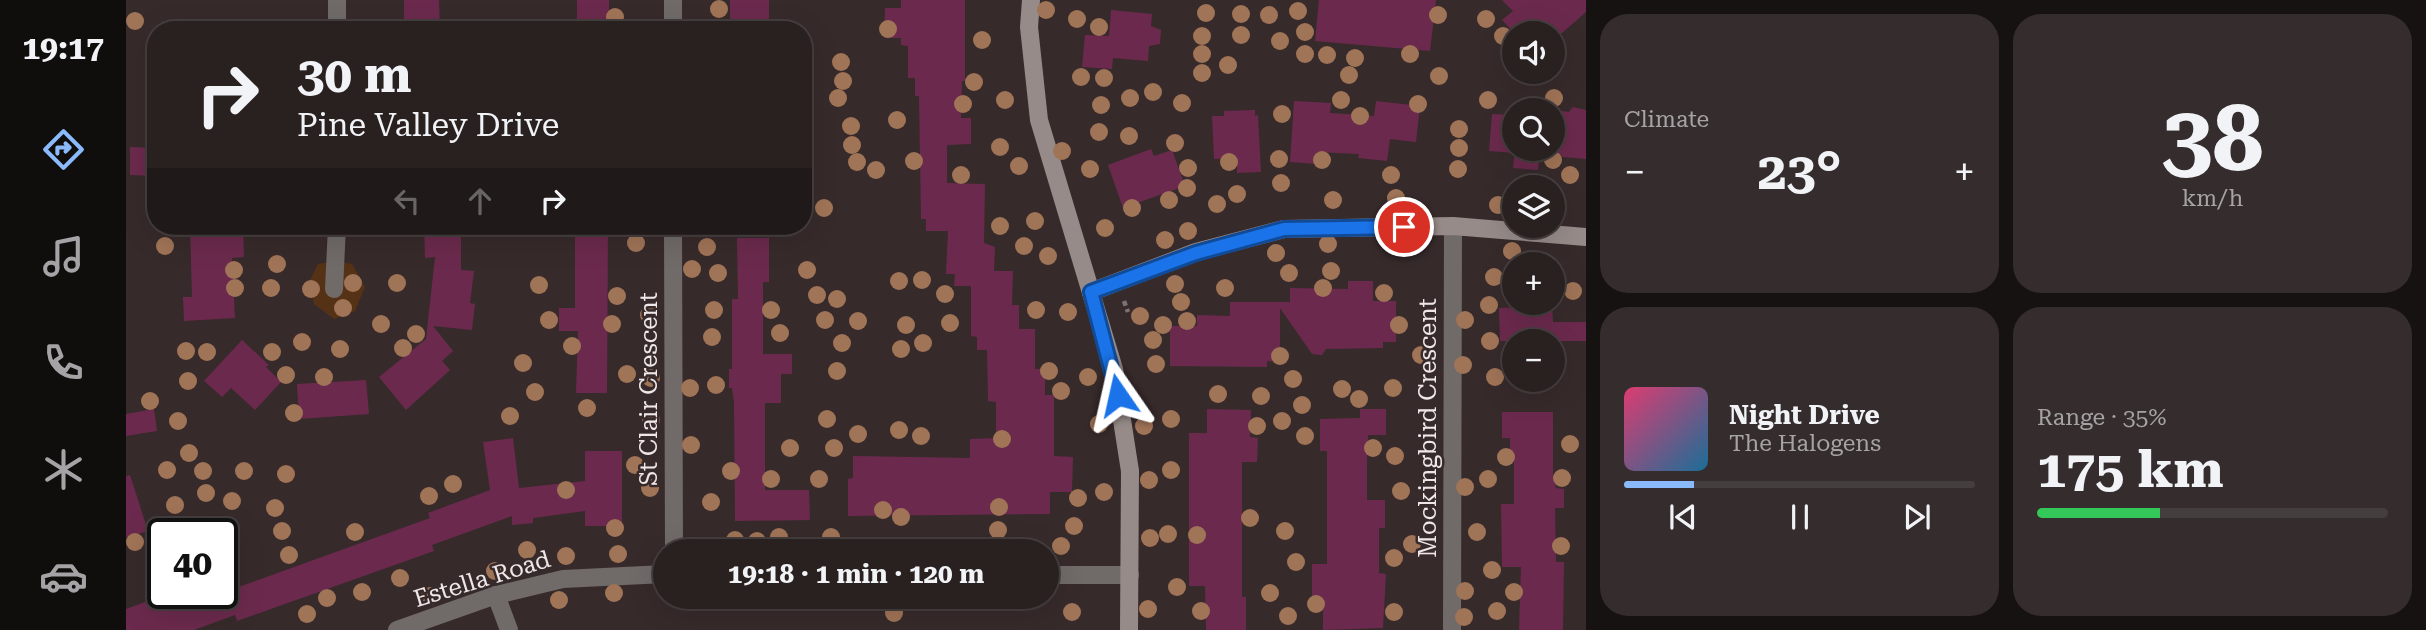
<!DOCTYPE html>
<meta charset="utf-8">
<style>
:root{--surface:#292020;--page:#352d2d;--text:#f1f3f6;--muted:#a5a3a5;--line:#453e3e;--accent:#8bbafc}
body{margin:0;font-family:"Roboto Serif",serif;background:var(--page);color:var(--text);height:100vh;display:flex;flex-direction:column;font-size:26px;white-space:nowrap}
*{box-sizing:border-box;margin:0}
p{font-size:23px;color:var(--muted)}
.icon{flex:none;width:38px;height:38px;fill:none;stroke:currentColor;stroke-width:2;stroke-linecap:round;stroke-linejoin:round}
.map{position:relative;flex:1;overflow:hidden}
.drawer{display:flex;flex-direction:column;gap:14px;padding:14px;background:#171212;width:840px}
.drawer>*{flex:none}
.top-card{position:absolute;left:21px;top:21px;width:665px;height:214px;border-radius:28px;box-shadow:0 7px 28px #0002,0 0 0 2px var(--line);background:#292020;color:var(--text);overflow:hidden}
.fabs{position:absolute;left:1376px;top:21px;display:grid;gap:14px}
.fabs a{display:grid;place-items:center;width:63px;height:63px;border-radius:50%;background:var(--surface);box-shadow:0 7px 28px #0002,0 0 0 2px var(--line);font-size:35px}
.speed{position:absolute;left:21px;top:518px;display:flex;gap:14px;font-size:35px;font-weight:700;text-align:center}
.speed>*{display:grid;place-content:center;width:91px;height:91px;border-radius:50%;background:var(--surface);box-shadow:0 7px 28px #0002,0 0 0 2px var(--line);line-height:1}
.speed .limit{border:4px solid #111;border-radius:10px;background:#fff;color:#111}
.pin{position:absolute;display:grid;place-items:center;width:60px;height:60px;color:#fff;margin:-30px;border:4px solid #fff;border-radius:50%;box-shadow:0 2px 7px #0007}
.me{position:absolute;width:77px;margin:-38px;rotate:349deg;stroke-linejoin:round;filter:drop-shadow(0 0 5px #0008)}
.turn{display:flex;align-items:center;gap:24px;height:147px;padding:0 35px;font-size:32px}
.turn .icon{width:91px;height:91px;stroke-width:2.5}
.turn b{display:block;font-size:49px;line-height:60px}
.lanes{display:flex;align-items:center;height:66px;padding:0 35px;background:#0003;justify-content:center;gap:35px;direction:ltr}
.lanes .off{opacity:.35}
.big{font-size:52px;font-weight:700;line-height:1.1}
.drawer .card{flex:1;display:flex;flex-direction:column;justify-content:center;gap:10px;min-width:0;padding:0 24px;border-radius:28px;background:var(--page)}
.drawer .dial{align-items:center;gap:0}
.dial b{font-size:91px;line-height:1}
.song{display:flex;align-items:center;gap:21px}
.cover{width:84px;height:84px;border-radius:10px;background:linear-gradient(135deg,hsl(340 70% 55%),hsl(200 70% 35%))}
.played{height:7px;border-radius:4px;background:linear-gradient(90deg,var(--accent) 20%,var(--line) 20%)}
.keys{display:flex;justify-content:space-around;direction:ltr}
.heat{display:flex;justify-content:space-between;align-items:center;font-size:38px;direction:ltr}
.charge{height:10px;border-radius:5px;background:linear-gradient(90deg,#34c759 35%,var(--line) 0)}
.drawer .tiles{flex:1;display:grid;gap:14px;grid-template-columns:repeat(2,1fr)}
.trip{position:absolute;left:527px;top:539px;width:406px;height:70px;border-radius:35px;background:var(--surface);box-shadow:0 7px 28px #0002,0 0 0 2px var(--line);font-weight:700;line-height:70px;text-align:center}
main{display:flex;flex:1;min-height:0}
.menu{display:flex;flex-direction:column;width:126px;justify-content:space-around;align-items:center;background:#100d0d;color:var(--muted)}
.menu .icon{width:49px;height:49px}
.menu .current{color:var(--accent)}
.menu b{font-size:32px;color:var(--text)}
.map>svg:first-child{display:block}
.green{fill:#553215}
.building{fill:#6b2a4d}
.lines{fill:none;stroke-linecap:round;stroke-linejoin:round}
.path{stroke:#7d7273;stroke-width:4.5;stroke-dasharray:5 3.5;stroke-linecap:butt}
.street{stroke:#706a68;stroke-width:18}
.secondary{stroke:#968b89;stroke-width:18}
.tree{fill:#a07457}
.route-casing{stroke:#114b97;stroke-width:18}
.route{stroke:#1a73e8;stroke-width:12}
.labels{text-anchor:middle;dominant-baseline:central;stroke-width:5;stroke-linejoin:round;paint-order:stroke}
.street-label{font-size:24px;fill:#efe6e7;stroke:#372a2b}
</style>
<main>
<nav class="menu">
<b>19:17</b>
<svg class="icon current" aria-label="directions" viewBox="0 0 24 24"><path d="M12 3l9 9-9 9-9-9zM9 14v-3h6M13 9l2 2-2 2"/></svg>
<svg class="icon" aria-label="music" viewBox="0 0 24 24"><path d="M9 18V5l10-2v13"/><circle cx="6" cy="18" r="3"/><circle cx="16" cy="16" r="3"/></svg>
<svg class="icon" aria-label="phone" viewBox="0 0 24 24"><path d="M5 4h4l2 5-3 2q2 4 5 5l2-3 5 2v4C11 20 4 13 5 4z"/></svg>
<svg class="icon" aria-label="climate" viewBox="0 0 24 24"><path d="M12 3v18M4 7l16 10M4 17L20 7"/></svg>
<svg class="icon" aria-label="car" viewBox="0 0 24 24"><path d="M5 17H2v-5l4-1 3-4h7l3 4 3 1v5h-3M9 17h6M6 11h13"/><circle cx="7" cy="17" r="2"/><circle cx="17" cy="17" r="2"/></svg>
</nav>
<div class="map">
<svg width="1460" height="630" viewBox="0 0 1460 630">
<rect width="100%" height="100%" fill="#372a2b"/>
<!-- green -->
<polygon class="green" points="210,261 226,264 239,287 229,311 208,319 188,304 183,282 192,264"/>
<!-- building -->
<g class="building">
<polygon points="278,0 313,0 314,30 278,30"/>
<polygon points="451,0 483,0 483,27 451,26"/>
<rect x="604" y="0" width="39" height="30"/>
<polygon points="775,0 839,0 839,81 836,81 835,118 845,118 845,144 821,145 821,183 859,184 858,243 869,247 868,271 887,271 886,305 893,305 893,329 909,329 909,369 919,369 919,395 928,395 928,456 947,457 946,492 924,492 924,514 722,516 722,479 727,478 727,456 844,458 844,439 870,438 870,402 862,401 861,350 851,350 851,337 845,336 845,286 828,286 829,274 820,274 822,231 800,231 800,219 795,219 793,96 789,96 789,78 782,78 782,46 775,45 775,38 758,38 759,8 775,8"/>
<polygon points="1193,0 1310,0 1304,51 1189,41"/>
<polygon points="1376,0 1460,0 1460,12 1436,33 1388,33 1376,20 1387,11"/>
<polygon points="985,10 1026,14 1025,26 1035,30 1034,44 1023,46 1022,61 987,58 986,69 956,67 959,35 983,36"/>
<polygon points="1168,101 1205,103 1204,113 1248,116 1250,101 1294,106 1290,142 1264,139 1261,161 1232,158 1233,154 1191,152 1190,164 1164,162"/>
<polygon points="1447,107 1460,110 1460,159 1425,156 1429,110 1443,112"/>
<polygon points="1129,110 1129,116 1132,115 1135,172 1111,173 1111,158 1088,159 1086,116 1098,116 1098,111"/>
<polygon points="1366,114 1388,115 1388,153 1363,151"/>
<polygon points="4,147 30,148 30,176 4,175"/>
<polygon points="1025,149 1028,156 1046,150 1059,186 997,208 982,165"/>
<polygon points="1389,149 1414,149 1412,170 1387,168"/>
<polygon points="64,226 117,226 118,257 106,258 109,318 58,321 57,297 66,297"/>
<polygon points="298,226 335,226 335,270 348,271 344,303 349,304 346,330 307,326 327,351 316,361 324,370 280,410 253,377 300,339 309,257 299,258"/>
<polygon points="449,226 482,226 481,393 450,393 452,331 433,331 433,308 449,308"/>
<polygon points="611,238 643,238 643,282 637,282 637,354 666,354 666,374 655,374 655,403 639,403 639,490 683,490 684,520 609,521 608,402 606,388 603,388 603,369 606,369 606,299 612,299"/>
<polygon points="1222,281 1247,281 1247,301 1270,301 1270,342 1257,342 1257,348 1200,349 1196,355 1186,354 1154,308 1154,362 1141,361 1141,367 1044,366 1044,326 1071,326 1071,315 1104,316 1104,302 1164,302 1164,288 1222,289"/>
<polygon points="1397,303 1426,303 1427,322 1460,322 1460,341 1374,341 1373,308 1397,307"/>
<polygon points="116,340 143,365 140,367 155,382 129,410 105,388 96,397 78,381"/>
<polygon points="240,380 243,414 173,419 171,384"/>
<polygon points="28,409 31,431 0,436 0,414"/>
<polygon points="1081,409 1125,410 1124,437 1132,438 1131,462 1116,462 1116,597 1120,597 1120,630 1080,630 1079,586 1063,586 1063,433 1081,433"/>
<polygon points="1234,409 1260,409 1260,435 1242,435 1241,464 1241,500 1259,500 1259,528 1253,528 1253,573 1260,574 1257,628 1197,630 1197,602 1186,602 1186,564 1201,564 1201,451 1194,451 1194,419 1234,418"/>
<polygon points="1376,412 1427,412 1427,476 1430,488 1438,489 1438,508 1429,508 1430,562 1438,562 1437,630 1393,630 1395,567 1376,567 1375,504 1388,504 1388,458 1384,458 1384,438 1376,438"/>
<polygon points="387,438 393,488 459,481 459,451 496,451 496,526 459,526 459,511 407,518 407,523 386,525 386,516 306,545 308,551 111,621 109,615 68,630 0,630 0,609 43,593 96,593 304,518 302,513 364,490 357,442"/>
<polygon points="4,475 22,531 0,538 0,476"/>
</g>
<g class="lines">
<!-- path -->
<polyline class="path" points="998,301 1002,312"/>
<!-- street -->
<g class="street">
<polyline points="211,0 211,30"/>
<polyline points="547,0 547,30"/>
<polyline points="547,226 548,551"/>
<polyline points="208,289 211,226"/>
<polyline points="920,575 1004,575"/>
<polyline points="370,595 383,630"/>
<polyline points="271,630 370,595 437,579 539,574"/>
<polyline points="1326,630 1327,226"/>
</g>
<!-- secondary -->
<g class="secondary">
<polyline points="905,0 903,27 913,120 988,369 1004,471 1003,630"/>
<polyline points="965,292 1070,252 1158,229 1327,226 1460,237"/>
</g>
</g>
<!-- trees -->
<g class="tree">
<circle cx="593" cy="9" r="9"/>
<circle cx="920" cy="10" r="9"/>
<circle cx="1172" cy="11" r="9"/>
<circle cx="1080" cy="13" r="9"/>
<circle cx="1115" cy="14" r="9"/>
<circle cx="1143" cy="15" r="9"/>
<circle cx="1312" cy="15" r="9"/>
<circle cx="489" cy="17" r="9"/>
<circle cx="951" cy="19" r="9"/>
<circle cx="1360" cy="19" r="9"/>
<circle cx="9" cy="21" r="9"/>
<circle cx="973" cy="27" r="9"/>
<circle cx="762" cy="29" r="9"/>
<circle cx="1179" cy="32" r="9"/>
<circle cx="1115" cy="35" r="9"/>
<circle cx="1076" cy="36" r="9"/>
<circle cx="1377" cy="36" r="9"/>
<circle cx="856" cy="40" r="9"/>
<circle cx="1154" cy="41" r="9"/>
<circle cx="1076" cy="54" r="9"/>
<circle cx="1179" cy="54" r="9"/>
<circle cx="1284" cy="54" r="9"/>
<circle cx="1201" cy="55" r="9"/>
<circle cx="1229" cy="58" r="9"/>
<circle cx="715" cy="62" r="9"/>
<circle cx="1102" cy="65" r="9"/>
<circle cx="1076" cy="73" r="9"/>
<circle cx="1223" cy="75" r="9"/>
<circle cx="1313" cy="76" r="9"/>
<circle cx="955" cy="77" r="9"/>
<circle cx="978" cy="78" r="9"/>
<circle cx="717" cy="81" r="9"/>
<circle cx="848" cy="82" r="9"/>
<circle cx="1027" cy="92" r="9"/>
<circle cx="712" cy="98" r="9"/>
<circle cx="1004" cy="98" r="9"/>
<circle cx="1428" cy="98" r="9"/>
<circle cx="879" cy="100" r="9"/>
<circle cx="1215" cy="100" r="9"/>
<circle cx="1362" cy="100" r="9"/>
<circle cx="1056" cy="103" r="9"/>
<circle cx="837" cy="104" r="9"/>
<circle cx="1292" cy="104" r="9"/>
<circle cx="975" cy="105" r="9"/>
<circle cx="1156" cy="114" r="9"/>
<circle cx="1234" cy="116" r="9"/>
<circle cx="771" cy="120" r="9"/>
<circle cx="725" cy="126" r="9"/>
<circle cx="1333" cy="129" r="9"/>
<circle cx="973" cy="132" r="9"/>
<circle cx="1003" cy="136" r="9"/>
<circle cx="1049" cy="143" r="9"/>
<circle cx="726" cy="145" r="9"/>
<circle cx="874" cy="147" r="9"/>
<circle cx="1333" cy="148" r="9"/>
<circle cx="936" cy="151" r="9"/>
<circle cx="1153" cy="159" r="9"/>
<circle cx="1196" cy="160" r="9"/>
<circle cx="1427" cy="160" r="9"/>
<circle cx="788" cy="161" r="9"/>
<circle cx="731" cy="162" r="9"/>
<circle cx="1103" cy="162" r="9"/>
<circle cx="893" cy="166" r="9"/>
<circle cx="1062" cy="168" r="9"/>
<circle cx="964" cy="169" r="9"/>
<circle cx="1332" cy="169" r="9"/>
<circle cx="750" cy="170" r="9"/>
<circle cx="835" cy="175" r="9"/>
<circle cx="1265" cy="175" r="9"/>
<circle cx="1444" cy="175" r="9"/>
<circle cx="1155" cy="183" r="9"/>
<circle cx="1061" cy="188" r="9"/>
<circle cx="1111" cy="194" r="9"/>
<circle cx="1270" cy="198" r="9"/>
<circle cx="1043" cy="200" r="9"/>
<circle cx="1207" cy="200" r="9"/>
<circle cx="1091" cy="204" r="9"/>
<circle cx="1372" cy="205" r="9"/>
<circle cx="698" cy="208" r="9"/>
<circle cx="1006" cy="208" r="9"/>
<circle cx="909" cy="221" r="9"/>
<circle cx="874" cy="226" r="9"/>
<circle cx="979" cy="228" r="9"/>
<circle cx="1062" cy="231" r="9"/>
<circle cx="1039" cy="240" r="9"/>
<circle cx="510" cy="243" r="9"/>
<circle cx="1202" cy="244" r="9"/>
<circle cx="39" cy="246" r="9"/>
<circle cx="898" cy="246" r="9"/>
<circle cx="581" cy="247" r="9"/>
<circle cx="1386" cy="251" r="9"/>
<circle cx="1150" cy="253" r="9"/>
<circle cx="922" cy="256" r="9"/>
<circle cx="151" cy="264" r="9"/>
<circle cx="566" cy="269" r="9"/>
<circle cx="108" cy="270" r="9"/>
<circle cx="681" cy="270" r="9"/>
<circle cx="1205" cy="271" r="9"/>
<circle cx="592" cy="273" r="9"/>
<circle cx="1163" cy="273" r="9"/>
<circle cx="1368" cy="277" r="9"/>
<circle cx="796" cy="280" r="9"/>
<circle cx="773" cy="281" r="9"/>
<circle cx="227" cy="283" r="9"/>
<circle cx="271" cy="283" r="9"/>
<circle cx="1049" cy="284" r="9"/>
<circle cx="413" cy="285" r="9"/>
<circle cx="109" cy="288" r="9"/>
<circle cx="145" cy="288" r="9"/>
<circle cx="1099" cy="288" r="9"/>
<circle cx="1197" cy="288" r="9"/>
<circle cx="185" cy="289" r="9"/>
<circle cx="1447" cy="291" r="9"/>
<circle cx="1258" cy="293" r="9"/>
<circle cx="819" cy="294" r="9"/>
<circle cx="691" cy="295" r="9"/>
<circle cx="491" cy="296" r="9"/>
<circle cx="711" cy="299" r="9"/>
<circle cx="1055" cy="302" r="9"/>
<circle cx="1363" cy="305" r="9"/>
<circle cx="217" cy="308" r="9"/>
<circle cx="588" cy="310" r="9"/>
<circle cx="645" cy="310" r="9"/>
<circle cx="910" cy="310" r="9"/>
<circle cx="942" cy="312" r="9"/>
<circle cx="523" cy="315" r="9"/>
<circle cx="1014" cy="316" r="9"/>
<circle cx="423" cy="320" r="9"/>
<circle cx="699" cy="320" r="9"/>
<circle cx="1339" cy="320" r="9"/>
<circle cx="732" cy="321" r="9"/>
<circle cx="1061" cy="321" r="9"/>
<circle cx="824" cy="323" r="9"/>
<circle cx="255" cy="324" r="9"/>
<circle cx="486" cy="324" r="9"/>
<circle cx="780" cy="325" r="9"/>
<circle cx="1037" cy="325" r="9"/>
<circle cx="1273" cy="325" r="9"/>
<circle cx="654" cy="333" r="9"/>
<circle cx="290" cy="334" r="9"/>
<circle cx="586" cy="337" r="9"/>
<circle cx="1027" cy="340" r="9"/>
<circle cx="1364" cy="341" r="9"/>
<circle cx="176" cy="342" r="9"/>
<circle cx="716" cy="343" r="9"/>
<circle cx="797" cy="343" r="9"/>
<circle cx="446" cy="346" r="9"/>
<circle cx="277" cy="348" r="9"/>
<circle cx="214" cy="349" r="9"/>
<circle cx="775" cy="349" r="9"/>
<circle cx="60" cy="351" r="9"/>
<circle cx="81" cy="352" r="9"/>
<circle cx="146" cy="352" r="9"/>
<circle cx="1295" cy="355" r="9"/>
<circle cx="1154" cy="356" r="9"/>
<circle cx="397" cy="363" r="9"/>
<circle cx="1030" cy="364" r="9"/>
<circle cx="1337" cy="365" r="9"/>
<circle cx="711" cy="371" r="9"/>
<circle cx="923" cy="371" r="9"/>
<circle cx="501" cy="374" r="9"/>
<circle cx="160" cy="375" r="9"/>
<circle cx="198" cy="377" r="9"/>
<circle cx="962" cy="377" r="9"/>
<circle cx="1369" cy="377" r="9"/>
<circle cx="525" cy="378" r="9"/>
<circle cx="1167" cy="379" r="9"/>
<circle cx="62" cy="381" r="9"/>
<circle cx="590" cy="385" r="9"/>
<circle cx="564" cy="388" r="9"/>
<circle cx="1267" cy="388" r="9"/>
<circle cx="1216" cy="389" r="9"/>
<circle cx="935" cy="391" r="9"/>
<circle cx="409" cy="392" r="9"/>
<circle cx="1092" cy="394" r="9"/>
<circle cx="1135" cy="396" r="9"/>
<circle cx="1233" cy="399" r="9"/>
<circle cx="24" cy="401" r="9"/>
<circle cx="1176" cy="405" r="9"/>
<circle cx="461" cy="408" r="9"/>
<circle cx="168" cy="413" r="9"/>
<circle cx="384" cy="416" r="9"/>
<circle cx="701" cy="419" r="9"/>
<circle cx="1045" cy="419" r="9"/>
<circle cx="525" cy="420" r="9"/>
<circle cx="52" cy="421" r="9"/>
<circle cx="1156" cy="421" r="9"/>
<circle cx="973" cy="424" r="9"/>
<circle cx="1018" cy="426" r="9"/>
<circle cx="1131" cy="426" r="9"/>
<circle cx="773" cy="430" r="9"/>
<circle cx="732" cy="434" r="9"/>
<circle cx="795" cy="436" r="9"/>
<circle cx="1179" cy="436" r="9"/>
<circle cx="876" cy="439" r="9"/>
<circle cx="1444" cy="444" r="9"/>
<circle cx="565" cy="445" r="9"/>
<circle cx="664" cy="448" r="9"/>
<circle cx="708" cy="448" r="9"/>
<circle cx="1247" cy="448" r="9"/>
<circle cx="63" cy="453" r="9"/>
<circle cx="1269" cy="456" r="9"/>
<circle cx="1380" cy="457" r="9"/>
<circle cx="509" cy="465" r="9"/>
<circle cx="41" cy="470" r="9"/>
<circle cx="1045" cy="470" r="9"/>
<circle cx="77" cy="471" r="9"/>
<circle cx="118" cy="471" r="9"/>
<circle cx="605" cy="471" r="9"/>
<circle cx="160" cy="474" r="9"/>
<circle cx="1436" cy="478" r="9"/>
<circle cx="645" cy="479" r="9"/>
<circle cx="693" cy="479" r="9"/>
<circle cx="1362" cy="479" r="9"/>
<circle cx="1023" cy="480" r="9"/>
<circle cx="327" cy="484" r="9"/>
<circle cx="1339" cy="487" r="9"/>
<circle cx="524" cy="488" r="9"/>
<circle cx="440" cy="490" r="9"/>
<circle cx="1275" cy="491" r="9"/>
<circle cx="978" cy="492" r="9"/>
<circle cx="80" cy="493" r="9"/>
<circle cx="303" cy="496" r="9"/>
<circle cx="952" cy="498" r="9"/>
<circle cx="106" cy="501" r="9"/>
<circle cx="585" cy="502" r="9"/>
<circle cx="49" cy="505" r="9"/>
<circle cx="873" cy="507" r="9"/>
<circle cx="149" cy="508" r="9"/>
<circle cx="757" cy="510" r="9"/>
<circle cx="775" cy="517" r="9"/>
<circle cx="1124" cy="518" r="9"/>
<circle cx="948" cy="526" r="9"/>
<circle cx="489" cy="528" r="9"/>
<circle cx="872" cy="530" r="9"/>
<circle cx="156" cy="531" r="9"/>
<circle cx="1159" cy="531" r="9"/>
<circle cx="229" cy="532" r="9"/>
<circle cx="1351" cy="532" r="9"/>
<circle cx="1042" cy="534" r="9"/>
<circle cx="1071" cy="535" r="9"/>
<circle cx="653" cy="537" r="9"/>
<circle cx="705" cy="537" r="9"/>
<circle cx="1024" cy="538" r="9"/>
<circle cx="609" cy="540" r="9"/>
<circle cx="631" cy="541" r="9"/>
<circle cx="9" cy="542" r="9"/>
<circle cx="1286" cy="544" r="9"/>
<circle cx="935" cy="546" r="9"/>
<circle cx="1435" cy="546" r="9"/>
<circle cx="401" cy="550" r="9"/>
<circle cx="492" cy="554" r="9"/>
<circle cx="163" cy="555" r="9"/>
<circle cx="440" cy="556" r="9"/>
<circle cx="1268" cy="558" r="9"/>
<circle cx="1170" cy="562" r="9"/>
<circle cx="1366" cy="570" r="9"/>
<circle cx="369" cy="571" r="9"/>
<circle cx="274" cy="578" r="9"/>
<circle cx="1051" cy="587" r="9"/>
<circle cx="1339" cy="591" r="9"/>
<circle cx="236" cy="592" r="9"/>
<circle cx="1388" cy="592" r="9"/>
<circle cx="488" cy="593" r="9"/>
<circle cx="1144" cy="593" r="9"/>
<circle cx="304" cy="596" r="9"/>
<circle cx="201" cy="598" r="9"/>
<circle cx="433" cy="600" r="9"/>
<circle cx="1190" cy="604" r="9"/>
<circle cx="1022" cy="609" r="9"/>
<circle cx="1075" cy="611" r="9"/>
<circle cx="1371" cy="611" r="9"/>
<circle cx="946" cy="612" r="9"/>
<circle cx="1268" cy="612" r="9"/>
<circle cx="768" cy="613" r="9"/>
<circle cx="181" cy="614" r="9"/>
<circle cx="1162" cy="616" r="9"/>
<circle cx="1338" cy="617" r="9"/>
</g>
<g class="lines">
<defs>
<polyline id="route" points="992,395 965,292 1070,253 1158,229 1278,227"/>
</defs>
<!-- route casing -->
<use href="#route" class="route-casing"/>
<!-- route -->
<use href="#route" class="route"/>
</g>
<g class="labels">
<!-- street labels -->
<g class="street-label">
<text transform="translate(523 389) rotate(-90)">St Clair Crescent</text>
<text transform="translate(1302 428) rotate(-90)">Mockingbird Crescent</text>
<text transform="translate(356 579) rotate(-17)">Estella Road</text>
</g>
</g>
</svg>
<div class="fabs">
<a><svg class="icon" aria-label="sound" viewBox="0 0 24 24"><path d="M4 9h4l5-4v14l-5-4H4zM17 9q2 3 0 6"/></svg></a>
<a><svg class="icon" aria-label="search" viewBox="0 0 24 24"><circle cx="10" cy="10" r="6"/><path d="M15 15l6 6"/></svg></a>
<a><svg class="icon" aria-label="layers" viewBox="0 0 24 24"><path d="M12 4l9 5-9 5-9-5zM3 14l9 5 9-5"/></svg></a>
<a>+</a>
<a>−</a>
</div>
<div class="speed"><div class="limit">40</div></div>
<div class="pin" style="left:1278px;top:227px;background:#d93025"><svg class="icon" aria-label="arrive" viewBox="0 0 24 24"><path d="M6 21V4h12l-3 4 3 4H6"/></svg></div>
<svg class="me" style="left:992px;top:395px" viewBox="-20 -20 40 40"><path d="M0-17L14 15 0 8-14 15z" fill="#1a73e8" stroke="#fff" stroke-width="4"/></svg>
<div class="trip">19:18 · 1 min · 120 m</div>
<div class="top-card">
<div class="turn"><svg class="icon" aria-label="right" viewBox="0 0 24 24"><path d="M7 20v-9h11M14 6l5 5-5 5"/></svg><div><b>30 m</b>Pine Valley Drive</div></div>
<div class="lanes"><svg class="icon off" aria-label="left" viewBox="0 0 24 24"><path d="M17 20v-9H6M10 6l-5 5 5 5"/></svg><svg class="icon off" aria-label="ahead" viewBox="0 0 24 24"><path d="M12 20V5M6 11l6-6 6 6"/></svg><svg class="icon" aria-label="right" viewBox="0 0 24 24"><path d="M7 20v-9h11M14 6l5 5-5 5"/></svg></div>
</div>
</div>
<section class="drawer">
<div class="tiles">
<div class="card"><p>Climate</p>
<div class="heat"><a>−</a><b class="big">23°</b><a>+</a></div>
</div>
<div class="card dial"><b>38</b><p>km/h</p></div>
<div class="card">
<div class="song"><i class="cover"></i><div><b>Night Drive</b><p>The Halogens</p></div></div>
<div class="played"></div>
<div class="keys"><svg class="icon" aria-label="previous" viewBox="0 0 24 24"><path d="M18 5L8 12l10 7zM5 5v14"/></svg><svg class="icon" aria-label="pause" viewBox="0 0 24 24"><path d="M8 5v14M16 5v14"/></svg><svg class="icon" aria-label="next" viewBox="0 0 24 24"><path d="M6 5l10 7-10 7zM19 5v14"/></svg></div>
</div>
<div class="card"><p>Range · 35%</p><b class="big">175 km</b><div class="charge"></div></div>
</div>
</section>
</main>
